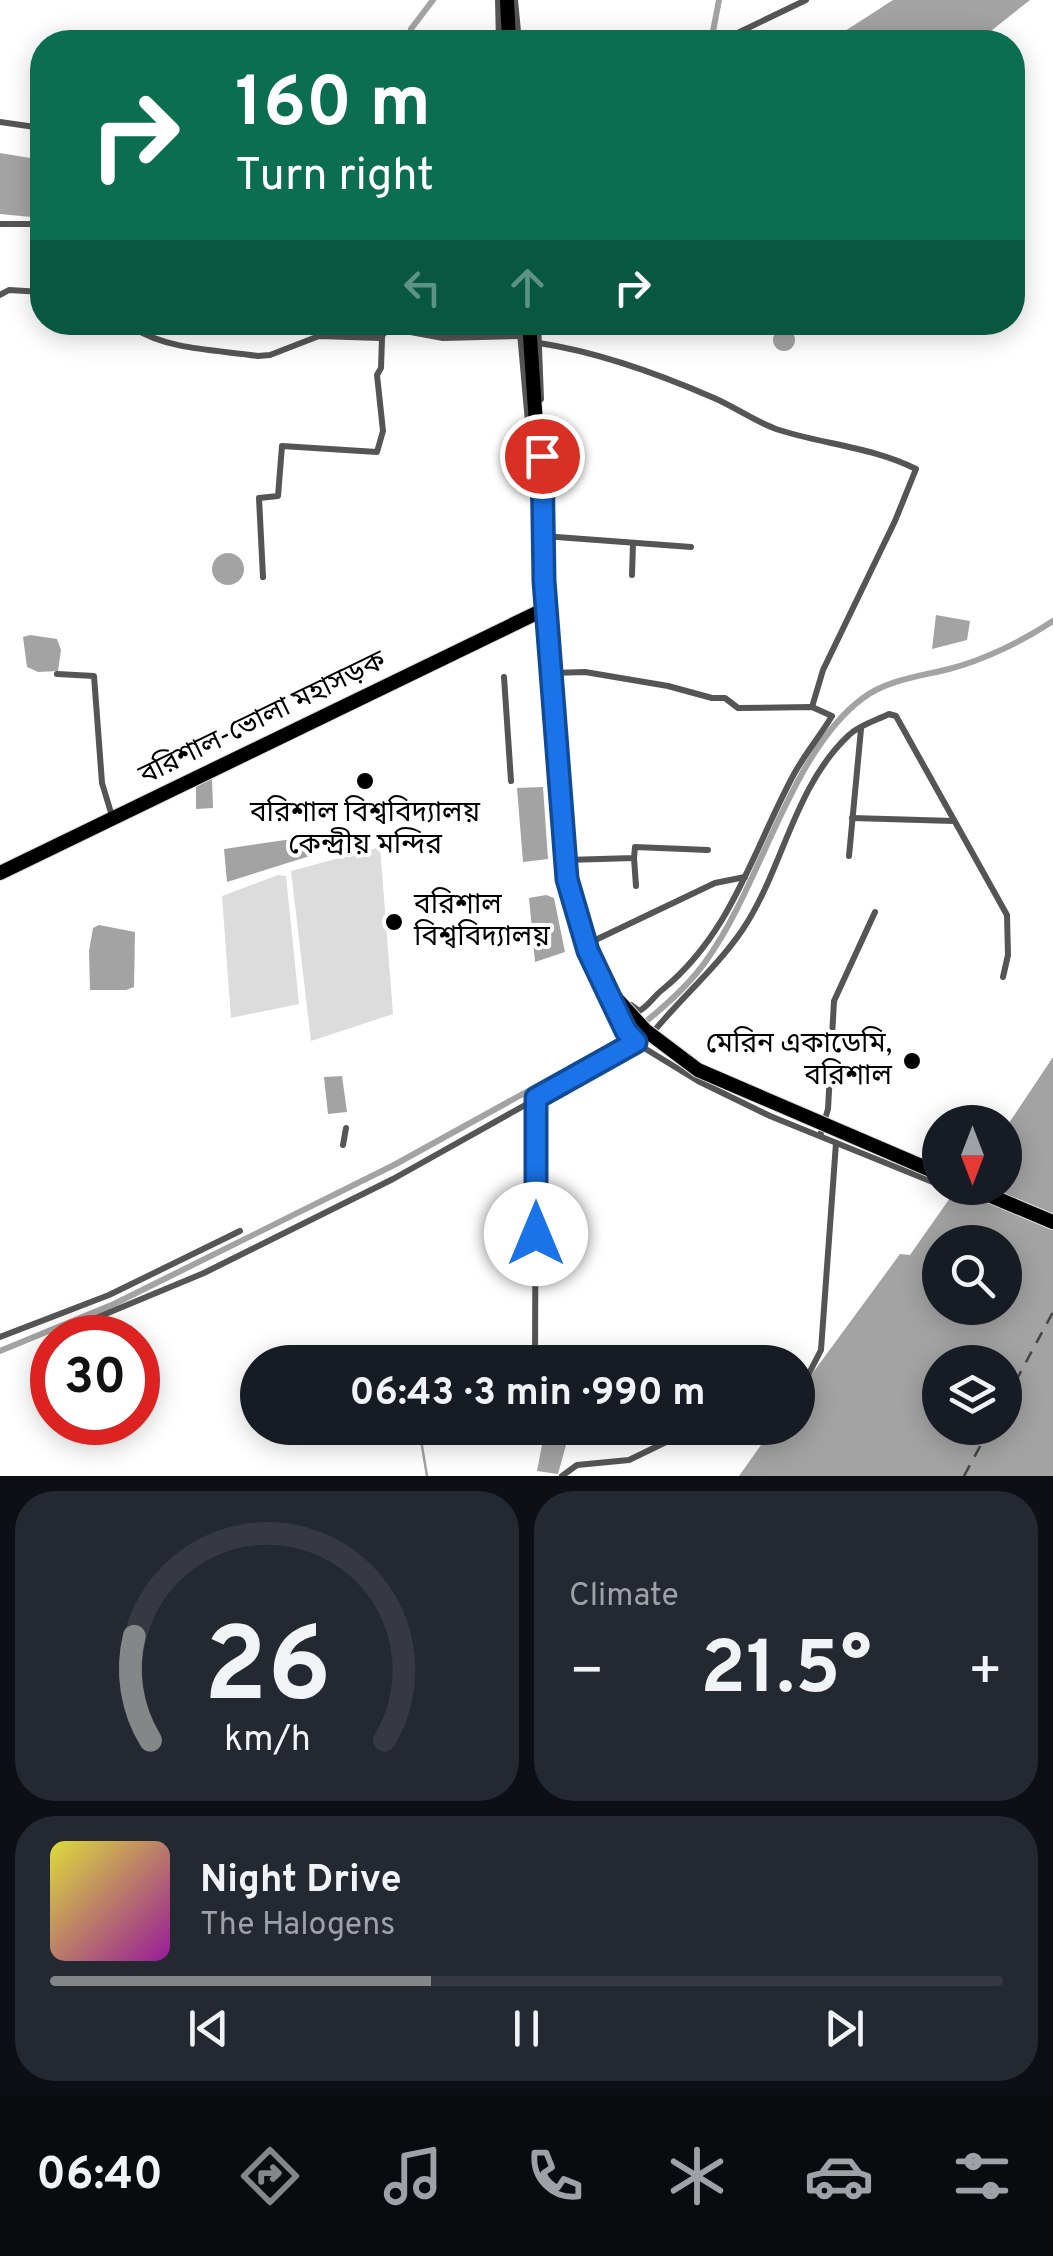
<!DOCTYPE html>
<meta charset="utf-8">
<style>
:root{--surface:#171b24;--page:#242831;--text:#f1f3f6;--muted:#9ea1a6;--line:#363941;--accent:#858687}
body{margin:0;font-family:Overpass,"Noto Sans Bengali",sans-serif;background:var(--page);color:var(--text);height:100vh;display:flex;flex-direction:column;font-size:38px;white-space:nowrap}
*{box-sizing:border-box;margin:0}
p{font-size:32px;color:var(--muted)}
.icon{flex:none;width:55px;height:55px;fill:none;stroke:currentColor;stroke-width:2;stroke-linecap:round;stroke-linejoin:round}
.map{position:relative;height:1476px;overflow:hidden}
.details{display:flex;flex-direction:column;gap:15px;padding:15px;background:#0d0f14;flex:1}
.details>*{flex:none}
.hud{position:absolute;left:30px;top:30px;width:995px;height:305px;border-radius:40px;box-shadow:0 5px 25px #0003;background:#0b6e4f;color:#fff;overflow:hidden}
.needle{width:65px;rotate:180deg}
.controls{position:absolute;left:922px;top:1105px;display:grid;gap:20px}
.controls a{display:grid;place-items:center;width:100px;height:100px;border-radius:50%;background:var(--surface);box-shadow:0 5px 25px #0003;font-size:50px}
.speed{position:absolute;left:30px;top:1315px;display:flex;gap:20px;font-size:50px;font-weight:700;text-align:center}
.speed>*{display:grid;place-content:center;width:130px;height:130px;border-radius:50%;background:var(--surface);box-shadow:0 5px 25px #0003;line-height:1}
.speed .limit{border:15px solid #d22;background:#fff;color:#111}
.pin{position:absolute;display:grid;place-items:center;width:85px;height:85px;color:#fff;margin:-42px;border:5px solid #fff;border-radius:50%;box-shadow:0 2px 10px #0007}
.me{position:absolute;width:110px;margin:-55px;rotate:0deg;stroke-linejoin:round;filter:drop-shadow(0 0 8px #0008)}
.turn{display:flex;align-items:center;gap:35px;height:210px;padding:0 40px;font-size:45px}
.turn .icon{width:130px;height:130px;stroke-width:2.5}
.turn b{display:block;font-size:70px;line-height:85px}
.lanes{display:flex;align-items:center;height:95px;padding:0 40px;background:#0003;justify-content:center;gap:50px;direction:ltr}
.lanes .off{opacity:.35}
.big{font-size:75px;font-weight:700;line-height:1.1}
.details .card{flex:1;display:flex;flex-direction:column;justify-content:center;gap:15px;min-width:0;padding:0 35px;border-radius:40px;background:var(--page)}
.details .dial{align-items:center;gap:0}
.dial svg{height:260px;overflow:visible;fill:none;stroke:var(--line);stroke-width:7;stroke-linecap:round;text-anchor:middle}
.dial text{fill:var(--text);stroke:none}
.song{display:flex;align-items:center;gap:30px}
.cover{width:120px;height:120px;border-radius:15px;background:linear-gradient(135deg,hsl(60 70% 55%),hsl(300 70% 35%))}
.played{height:10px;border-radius:5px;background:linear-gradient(90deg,var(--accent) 40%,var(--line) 40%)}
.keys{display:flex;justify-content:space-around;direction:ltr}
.heat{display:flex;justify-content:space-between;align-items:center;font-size:55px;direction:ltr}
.details .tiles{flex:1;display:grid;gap:15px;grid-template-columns:1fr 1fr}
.card:last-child{grid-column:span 2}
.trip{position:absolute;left:240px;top:1345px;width:575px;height:100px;border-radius:50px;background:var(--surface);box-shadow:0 5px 25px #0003;font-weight:700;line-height:100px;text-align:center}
.tabs{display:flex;height:160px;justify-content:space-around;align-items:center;background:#090b0e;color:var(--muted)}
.tabs .icon{width:70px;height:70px}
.tabs .selected{color:var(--accent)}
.tabs b{font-size:45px;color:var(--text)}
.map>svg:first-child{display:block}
.green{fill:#dcdcdc}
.water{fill:#a3a3a3;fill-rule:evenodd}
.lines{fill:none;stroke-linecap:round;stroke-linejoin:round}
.stream{stroke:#a3a3a3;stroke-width:2.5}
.canal{stroke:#a3a3a3;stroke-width:6}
.ferry{stroke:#444;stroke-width:2.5;stroke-dasharray:12 10;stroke-linecap:butt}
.highway-casing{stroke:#dbdbdb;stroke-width:16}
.street{stroke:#555;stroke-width:6}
.highway{stroke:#000;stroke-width:14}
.highway-bridge-casing{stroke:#dbdbdb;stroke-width:16;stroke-linecap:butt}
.highway-bridge{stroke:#000;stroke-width:14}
.route-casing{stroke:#114b97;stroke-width:25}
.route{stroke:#1a73e8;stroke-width:18}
.poi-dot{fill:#000;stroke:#fff;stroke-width:4}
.labels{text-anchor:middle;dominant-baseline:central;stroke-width:8;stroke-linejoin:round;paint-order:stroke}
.street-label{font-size:28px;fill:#000;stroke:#fff}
.poi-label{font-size:28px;fill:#000;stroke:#fff}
</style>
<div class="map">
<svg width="1053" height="1476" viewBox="0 0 1053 1476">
<rect width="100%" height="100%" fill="#fff"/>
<!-- green -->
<g class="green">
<polygon points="380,847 393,1014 311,1041 291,871"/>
<polygon points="278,875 286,876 299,1004 231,1018 222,896"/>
</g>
<!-- water -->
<g class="water">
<polygon points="893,0 1030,0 977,42 828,42"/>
<polygon points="0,153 42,160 42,218 0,214"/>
<circle cx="784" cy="340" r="11"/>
<circle cx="228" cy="569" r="16"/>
<polygon points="936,615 970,621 967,640 932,649"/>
<polygon points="30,635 57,639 61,650 58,671 38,672 27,667 23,637"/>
<polygon points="212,778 213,808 196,809 196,787"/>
<polygon points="543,787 548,859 523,862 517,788"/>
<polygon points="313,836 316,854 227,882 224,849"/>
<polygon points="546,895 554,898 565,952 535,962 529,898"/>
<polygon points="99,925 135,932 134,987 126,990 90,990 89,951 93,928"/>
<path d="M1053 1057V1476H739L773 1428H798V1393L900 1254 910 1255 957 1188H1005V1129ZM940 1242H1005V1308H940ZM940 1362H1005V1428H940Z"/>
<polygon points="342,1076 347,1112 328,1114 324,1077"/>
<polygon points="636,1428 686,1428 649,1443 635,1442"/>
<polygon points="558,1442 566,1445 558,1474 537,1471 542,1445"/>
</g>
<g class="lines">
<!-- stream -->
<polyline class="stream" points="419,1428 427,1476"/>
<!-- canal -->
<g class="canal">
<polyline points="411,29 433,0"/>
<polyline points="397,42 401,37"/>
<polyline points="711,42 719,0"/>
<path d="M0 1351 114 1304 394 1165 626 1037C654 1016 688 988 708 958 761 884 791 751 863 698 887 680 921 676 949 669 984 660 1023 641 1053 621"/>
</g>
<!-- ferry -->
<g class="ferry">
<polyline points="1005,1401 1053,1312"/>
<polyline points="964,1476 990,1428"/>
</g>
<defs>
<g id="highway">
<polyline points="507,0 509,42"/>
<polyline points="529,322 567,879 588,951 615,997"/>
<polyline points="0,873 547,608"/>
<polyline points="972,1188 1053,1222"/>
</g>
</defs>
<!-- highway casing -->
<use href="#highway" class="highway-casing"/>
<!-- street -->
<g class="street">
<polyline points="498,0 499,42"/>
<polyline points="515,0 519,42"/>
<polyline points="704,42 725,39 806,0"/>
<polyline points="0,122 42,128"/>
<polyline points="0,224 42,224"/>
<polyline points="0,295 9,290 42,292"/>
<path d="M133 322 134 328C167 350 219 350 258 356L270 355 319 336 380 338 389 328 443 338 519 336"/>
<polyline points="519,322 535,500"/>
<polyline points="538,322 541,399"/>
<path d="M539 343C598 352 659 374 714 398 735 407 754 421 776 429 821 444 873 447 916 469L895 521 823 670 812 707"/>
<polyline points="543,536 691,547"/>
<polyline points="632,575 633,543"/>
<polyline points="263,577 259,498 278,496 282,446 377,452 383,431 377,375 381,368 382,338"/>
<path d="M552 673 585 672 668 686 712 698H725L738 708 812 707 832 716C820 736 805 754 794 774 752 852 732 933 662 990 653 997 649 1006 639 1011L631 1005"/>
<polyline points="57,674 94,676 102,783 112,816"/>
<polyline points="504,677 511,781"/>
<polyline points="852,818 954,821"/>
<polyline points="849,856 861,729"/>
<polyline points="634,858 636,886"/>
<polyline points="566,860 634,858 635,847 708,850"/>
<polyline points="587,944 715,883 745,877"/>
<polyline points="609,998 636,1043 698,1081 770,1116 940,1185"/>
<path d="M643 1045C673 1004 714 972 743 929 783 869 794 786 849 735 859 725 877 720 889 714L896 716 1007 915 1008 955 1003 977"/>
<polyline points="820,1136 828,1109 834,1001 875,912"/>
<polyline points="343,1145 346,1128"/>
<polyline points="947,1188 949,1188"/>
<polyline points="79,1325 204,1273 393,1179 636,1043"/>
<polyline points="0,1337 109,1295 240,1231"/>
<polyline points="535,1362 536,1098"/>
<polyline points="798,1385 804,1383 821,1350 836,1143"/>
<polyline points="562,1476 577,1465 629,1460 695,1428"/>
</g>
<!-- highway -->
<use href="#highway" class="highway"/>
<defs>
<polyline id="highway-bridge" points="615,997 645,1030 698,1070 940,1174"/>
</defs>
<!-- highway-bridge casing -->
<use href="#highway-bridge" class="highway-bridge-casing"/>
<!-- highway-bridge -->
<use href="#highway-bridge" class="highway-bridge"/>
</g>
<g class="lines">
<defs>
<polyline id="route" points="536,1234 536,1098 636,1042 626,1031 588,951 567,879 544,581 542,456"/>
</defs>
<!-- route casing -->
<use href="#route" class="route-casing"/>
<!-- route -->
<use href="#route" class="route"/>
</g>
<!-- markers -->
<g class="poi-dot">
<circle cx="365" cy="781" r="10"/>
<circle cx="394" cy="922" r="10"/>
<circle cx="912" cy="1061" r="10"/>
</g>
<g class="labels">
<!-- street labels -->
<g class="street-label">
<text transform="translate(263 719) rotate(-26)">বরিশাল-ভোলা মহাসড়ক</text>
</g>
<!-- poi labels -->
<g class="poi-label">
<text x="365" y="814">বরিশাল বিশ্ববিদ্যালয়<tspan x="365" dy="32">কেন্দ্রীয় মন্দির</tspan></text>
<text x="414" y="906" text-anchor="start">বরিশাল<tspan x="414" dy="32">বিশ্ববিদ্যালয়</tspan></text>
<text x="892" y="1045" text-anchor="end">মেরিন একাডেমি,<tspan x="892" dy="32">বরিশাল</tspan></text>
</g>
</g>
</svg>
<div class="controls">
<a><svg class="needle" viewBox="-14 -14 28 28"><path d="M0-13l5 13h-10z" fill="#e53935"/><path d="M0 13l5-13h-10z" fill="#9ea1a6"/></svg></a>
<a><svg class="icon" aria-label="search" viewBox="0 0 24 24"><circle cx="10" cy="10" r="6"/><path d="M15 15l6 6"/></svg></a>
<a><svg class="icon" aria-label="layers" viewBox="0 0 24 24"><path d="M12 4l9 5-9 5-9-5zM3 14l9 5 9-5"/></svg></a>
</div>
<div class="speed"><div class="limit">30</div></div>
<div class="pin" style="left:542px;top:456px;background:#d93025"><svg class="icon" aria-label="arrive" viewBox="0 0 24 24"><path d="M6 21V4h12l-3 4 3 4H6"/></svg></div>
<svg class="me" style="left:536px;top:1234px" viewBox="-20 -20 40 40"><circle r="19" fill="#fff"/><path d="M0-13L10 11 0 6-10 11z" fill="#1a73e8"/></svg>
<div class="trip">06:43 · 3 min · 990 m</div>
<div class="hud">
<div class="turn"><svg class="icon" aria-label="right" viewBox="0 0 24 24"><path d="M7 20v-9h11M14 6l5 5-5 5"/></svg><div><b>160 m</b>Turn right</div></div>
<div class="lanes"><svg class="icon off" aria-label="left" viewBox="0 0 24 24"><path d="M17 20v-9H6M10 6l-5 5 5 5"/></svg><svg class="icon off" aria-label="ahead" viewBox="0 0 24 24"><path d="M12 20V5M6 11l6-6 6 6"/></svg><svg class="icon" aria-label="right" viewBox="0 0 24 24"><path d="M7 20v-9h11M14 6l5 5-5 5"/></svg></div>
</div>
</div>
<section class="details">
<div class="tiles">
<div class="card dial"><svg viewBox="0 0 100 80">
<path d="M14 69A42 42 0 1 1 86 69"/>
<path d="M14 69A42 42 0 0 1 9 37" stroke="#858687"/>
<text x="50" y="56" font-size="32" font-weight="700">26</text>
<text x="50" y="72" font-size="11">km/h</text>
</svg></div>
<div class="card"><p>Climate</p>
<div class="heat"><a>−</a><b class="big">21.5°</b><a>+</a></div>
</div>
<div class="card">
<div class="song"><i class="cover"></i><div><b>Night Drive</b><p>The Halogens</p></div></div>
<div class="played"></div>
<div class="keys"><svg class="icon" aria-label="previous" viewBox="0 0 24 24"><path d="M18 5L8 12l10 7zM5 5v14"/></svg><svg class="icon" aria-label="pause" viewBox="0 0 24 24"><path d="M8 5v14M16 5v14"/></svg><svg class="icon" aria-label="next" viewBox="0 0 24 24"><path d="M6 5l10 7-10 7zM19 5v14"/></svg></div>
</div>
</div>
</section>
<nav class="tabs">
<b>06:40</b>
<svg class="icon selected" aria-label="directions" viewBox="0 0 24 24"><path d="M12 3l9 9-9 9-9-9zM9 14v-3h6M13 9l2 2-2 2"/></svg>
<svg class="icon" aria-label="music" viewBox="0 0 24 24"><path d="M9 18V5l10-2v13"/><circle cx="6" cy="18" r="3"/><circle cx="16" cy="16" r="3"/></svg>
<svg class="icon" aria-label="phone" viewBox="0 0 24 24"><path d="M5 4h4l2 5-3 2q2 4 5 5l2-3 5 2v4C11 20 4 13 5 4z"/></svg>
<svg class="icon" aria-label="climate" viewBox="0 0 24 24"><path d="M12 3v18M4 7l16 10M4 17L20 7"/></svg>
<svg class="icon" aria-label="car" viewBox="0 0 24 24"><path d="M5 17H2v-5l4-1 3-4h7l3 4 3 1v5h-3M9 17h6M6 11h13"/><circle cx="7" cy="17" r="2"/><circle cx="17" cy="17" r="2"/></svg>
<svg class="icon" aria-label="filters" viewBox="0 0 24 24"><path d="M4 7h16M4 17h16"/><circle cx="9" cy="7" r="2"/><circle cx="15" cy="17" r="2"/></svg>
</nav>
